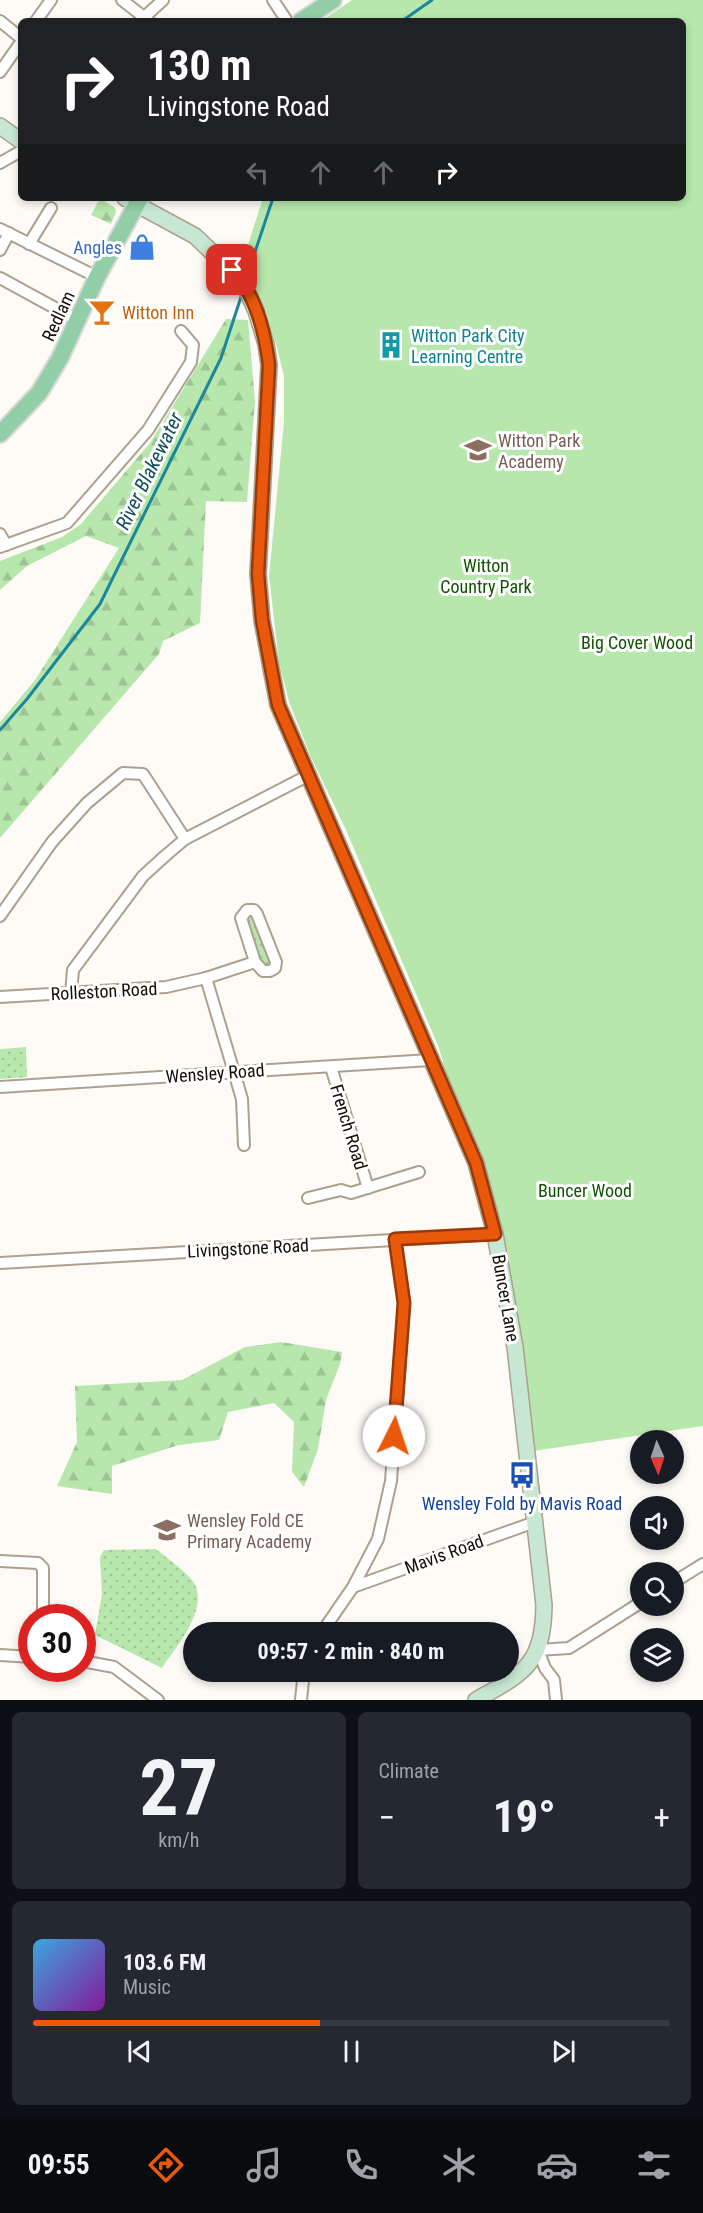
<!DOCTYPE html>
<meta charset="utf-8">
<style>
:root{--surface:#171b24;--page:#242831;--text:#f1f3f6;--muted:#9ea1a6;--line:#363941;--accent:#ea580c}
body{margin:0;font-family:"Roboto Condensed",sans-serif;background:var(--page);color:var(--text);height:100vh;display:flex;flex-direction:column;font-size:22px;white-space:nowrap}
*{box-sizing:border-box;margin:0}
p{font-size:20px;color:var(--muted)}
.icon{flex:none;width:33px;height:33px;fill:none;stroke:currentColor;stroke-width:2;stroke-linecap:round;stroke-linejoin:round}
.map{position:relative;height:1700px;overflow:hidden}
.side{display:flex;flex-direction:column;gap:12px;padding:12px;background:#0d0f14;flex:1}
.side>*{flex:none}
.top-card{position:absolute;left:18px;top:18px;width:668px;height:183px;border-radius:9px;box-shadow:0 3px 9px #0003;background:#202124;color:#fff;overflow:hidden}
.needle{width:39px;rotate:177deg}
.buttons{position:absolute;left:630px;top:1430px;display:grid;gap:12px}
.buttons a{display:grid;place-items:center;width:54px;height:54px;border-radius:50%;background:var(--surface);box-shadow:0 3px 9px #0003;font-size:30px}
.speed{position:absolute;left:18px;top:1604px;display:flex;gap:12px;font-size:30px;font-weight:700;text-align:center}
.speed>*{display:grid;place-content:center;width:78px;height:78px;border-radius:50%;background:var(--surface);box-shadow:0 3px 9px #0003;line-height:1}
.speed .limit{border:9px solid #d22;background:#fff;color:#111}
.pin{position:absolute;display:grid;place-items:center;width:51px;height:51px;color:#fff;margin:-26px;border-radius:12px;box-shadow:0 3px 9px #0006}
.me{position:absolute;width:66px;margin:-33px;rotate:4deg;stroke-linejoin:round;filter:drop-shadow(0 0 4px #0008)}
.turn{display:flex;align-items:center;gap:21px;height:126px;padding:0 30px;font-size:27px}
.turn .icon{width:78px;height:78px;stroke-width:2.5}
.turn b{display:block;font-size:42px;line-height:51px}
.lanes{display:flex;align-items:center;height:57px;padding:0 30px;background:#0003;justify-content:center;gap:30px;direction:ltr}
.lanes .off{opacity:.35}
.big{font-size:45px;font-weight:700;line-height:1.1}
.side .tile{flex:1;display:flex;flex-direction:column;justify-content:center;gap:9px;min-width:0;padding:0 21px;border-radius:9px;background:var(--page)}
.side .dial{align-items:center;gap:0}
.dial b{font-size:78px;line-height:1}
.song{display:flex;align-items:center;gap:18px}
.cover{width:72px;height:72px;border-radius:9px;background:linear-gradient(135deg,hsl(200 70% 55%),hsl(290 70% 35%))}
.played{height:6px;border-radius:3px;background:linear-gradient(90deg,var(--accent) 45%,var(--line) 45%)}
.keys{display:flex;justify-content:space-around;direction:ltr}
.heat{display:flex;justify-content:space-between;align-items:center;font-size:33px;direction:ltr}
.side .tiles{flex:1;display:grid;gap:12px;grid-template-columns:1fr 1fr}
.tile:last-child{grid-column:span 2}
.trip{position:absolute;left:183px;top:1622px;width:336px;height:60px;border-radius:30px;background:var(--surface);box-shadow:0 3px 9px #0003;font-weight:700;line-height:60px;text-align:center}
.dock{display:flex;height:96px;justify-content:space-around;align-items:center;background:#090b0e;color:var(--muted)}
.dock .icon{width:42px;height:42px}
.dock .active{color:var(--accent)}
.dock b{font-size:27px;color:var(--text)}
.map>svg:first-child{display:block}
.grass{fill:url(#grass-dots)}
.forest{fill:url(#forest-firs)}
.green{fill:#b7e7ad}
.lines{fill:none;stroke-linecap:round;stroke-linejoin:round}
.stream{stroke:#1c869b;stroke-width:3}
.street-casing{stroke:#ada08e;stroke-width:14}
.secondary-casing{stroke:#ada08e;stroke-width:18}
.primary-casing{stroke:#d9d8d7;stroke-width:20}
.street{stroke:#fff;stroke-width:10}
.secondary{stroke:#c8e7d3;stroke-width:15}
.primary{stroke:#92cea7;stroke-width:16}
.route-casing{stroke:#983908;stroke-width:15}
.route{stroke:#ea580c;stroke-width:10}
.labels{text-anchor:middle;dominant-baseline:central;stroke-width:6;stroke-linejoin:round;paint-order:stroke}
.shop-label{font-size:18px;fill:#366cbe;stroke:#fff;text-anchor:end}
.food-label{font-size:18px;fill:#c56008;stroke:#fff;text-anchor:start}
.street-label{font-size:18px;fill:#130e08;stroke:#fff}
.culture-label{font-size:18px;fill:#0d838f;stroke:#fff;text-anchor:start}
.education-label{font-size:18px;fill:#785e54;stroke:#fff;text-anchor:start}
.park-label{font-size:18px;fill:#125201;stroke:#fff}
.transit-label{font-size:18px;fill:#164399;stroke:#fff}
.water-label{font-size:20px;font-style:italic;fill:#124d5b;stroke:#fff}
</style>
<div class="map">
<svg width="703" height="1700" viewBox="0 0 703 1700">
<defs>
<pattern id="grass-dots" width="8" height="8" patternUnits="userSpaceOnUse" patternTransform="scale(1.5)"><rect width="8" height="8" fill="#b7e7ad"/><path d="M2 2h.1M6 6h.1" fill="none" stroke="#9cc593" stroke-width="1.8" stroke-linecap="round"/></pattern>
<pattern id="forest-firs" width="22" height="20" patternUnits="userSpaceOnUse" patternTransform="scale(1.5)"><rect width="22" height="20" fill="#b7e7ad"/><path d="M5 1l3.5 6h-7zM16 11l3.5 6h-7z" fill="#9cc593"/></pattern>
</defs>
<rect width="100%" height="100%" fill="#fefbf7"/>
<!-- grass -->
<g class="grass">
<polygon points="251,915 253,916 274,964 272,968 261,966 245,922 246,916"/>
<polygon points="26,1047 27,1077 0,1079 0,1049"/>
<path d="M156 1549C168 1559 183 1569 192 1580 212 1606 176 1647 162 1668L95 1635 102 1594 100 1557 104 1550Z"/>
</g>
<!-- forest -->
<g class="forest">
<polygon points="100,198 115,208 116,212 111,224 91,215"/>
<polygon points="226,319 248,320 255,401 247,502 206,501 200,623 163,641 159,654 0,838 0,722 35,680 119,548 86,536 27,566 0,590 0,561 62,537 81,524 150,443"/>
<polygon points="281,1342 342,1352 340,1364 326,1400 318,1449 304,1487 292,1472 294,1422 274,1403 228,1412 219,1440 179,1445 112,1466 112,1494 57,1486 77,1442 75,1386 182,1380 245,1347"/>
</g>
<!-- green -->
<polygon class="green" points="352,0 703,0 703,1426 526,1452 515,1347 464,1137 439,1048 346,830 311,757 289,702 279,662 269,576 284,422 284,376 276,344 253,280 241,266 263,198 682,198 682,21 321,21"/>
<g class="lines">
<!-- stream -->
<g class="stream">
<polyline points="402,21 432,0"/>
<polyline points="246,279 273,198"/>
<polyline points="0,730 27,699 100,604 221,358 242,294"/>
</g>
<defs>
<g id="street">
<polyline points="122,0 149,21"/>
<polyline points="273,0 287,21"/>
<polyline points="0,21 21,38"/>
<polyline points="36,21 51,0"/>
<polyline points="140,21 163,0"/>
<polyline points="0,72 21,42"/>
<polyline points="0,163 21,151"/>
<polyline points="0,229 97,277"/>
<polyline points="29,244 51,208"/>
<polyline points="0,250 9,233"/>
<polyline points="0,278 77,320"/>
<polyline points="0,534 6,545"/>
<polyline points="0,547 67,523 148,430 191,362 193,345 181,331"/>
<polygon points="247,910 254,910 257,914 276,962 275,968 270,971 263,971 255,962 241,918"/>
<polyline points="0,916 52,842 87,803 123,773 143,774 185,839"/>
<polyline points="206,978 242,1099 244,1145"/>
<polyline points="71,993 73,970 143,876 165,856 185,839 307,776"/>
<polyline points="0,997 166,987 206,978 255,962"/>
<polyline points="331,1067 368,1188"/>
<polyline points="0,1087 430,1060"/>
<polyline points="308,1198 341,1190 351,1193 419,1172"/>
<polyline points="0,1263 495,1234"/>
<polyline points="0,1561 38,1563 43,1568 43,1617"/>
<polyline points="674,1582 703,1564"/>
<polyline points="353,1587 535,1522"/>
<polyline points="322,1632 353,1587 378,1539 391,1481 404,1303 395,1239"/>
<polyline points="0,1655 32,1657"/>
<polyline points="82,1661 114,1667 158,1700"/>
<polyline points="301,1700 304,1671"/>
<polyline points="556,1700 554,1680 545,1668 538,1650 569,1648 640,1603"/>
</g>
<g id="secondary">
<polyline points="0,126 21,141"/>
<path d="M125 198 195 236 243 282 256 311 266 344 269 365 258 574 262 620 278 705 476 1163 495 1234 515 1347 544 1605C543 1665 524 1673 476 1700"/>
</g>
<g id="primary">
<polyline points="301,21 333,0"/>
<polyline points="0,434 39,393 60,358 97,277 140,198"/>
</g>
</defs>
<!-- street casing -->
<use href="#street" class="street-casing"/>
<!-- secondary casing -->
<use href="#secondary" class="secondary-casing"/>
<!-- primary casing -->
<use href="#primary" class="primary-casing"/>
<!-- street -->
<use href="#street" class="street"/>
<!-- secondary -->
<use href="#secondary" class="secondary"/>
<!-- primary -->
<use href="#primary" class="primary"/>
</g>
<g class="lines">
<defs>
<path id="route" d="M232 270C256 294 265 333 269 365L258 574 262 620 278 705 476 1163 495 1234 395 1239 404 1303 394 1436"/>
</defs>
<!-- route casing -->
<use href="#route" class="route-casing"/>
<!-- route -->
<use href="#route" class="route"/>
</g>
<!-- icons -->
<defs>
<symbol id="shop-bare" viewBox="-9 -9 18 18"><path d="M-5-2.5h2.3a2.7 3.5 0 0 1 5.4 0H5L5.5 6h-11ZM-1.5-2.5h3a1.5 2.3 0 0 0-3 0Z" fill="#3f7fe0" stroke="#fff" stroke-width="2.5" paint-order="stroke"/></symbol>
<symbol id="bar-bare" viewBox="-9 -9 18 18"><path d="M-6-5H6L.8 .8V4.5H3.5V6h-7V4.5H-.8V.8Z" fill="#e8710a" stroke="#fff" stroke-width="2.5" paint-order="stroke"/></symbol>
<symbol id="building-bare" viewBox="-9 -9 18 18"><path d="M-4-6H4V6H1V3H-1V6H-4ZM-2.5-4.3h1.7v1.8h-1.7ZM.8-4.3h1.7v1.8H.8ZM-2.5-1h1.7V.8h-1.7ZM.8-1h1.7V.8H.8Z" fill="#0f9aa8" stroke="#fff" stroke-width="2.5" paint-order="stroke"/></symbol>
<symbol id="school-bare" viewBox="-9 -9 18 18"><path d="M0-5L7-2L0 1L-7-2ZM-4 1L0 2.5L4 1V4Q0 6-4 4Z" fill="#8d6e63" stroke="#fff" stroke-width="2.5" paint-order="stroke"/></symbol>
<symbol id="bus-bare" viewBox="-9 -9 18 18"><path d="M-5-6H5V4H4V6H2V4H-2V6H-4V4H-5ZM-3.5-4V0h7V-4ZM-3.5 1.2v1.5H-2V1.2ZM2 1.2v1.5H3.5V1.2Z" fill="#1a4fb4" stroke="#fff" stroke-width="2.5" paint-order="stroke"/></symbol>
</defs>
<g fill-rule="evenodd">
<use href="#shop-bare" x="123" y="228" width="38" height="38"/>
<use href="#bar-bare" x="83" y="293" width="38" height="38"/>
<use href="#building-bare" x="372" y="326" width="38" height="38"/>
<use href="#school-bare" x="459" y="431" width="38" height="38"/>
<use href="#bus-bare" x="503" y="1456" width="38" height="38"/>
<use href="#school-bare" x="148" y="1511" width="38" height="38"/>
</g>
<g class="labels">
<!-- shop labels -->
<g class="shop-label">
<text x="122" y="247">Angles</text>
</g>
<!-- food labels -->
<g class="food-label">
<text x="122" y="312">Witton Inn</text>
</g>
<!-- street labels -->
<g class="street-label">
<text transform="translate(58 316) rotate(-65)">Redlam</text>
<text transform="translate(104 991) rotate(-3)">Rolleston Road</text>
<text transform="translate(215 1073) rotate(-4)">Wensley Road</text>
<text transform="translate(349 1127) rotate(73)">French Road</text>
<text transform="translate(248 1248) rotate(-3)">Livingstone Road</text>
<text transform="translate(506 1298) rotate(80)">Buncer Lane</text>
<text transform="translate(444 1554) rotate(-20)">Mavis Road</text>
</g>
<!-- culture labels -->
<g class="culture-label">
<text x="411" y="335">Witton Park City<tspan x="411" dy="21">Learning Centre</tspan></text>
</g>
<!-- education labels -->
<g class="education-label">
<text x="498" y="440">Witton Park<tspan x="498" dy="21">Academy</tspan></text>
<text x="187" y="1520">Wensley Fold CE<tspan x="187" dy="21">Primary Academy</tspan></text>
</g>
<!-- park labels -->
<g class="park-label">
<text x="486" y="565">Witton<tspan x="486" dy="21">Country Park</tspan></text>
<text x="637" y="642">Big Cover Wood</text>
<text x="585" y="1190">Buncer Wood</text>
</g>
<!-- transit labels -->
<g class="transit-label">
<text x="522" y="1503">Wensley Fold by Mavis Road</text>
</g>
<!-- water labels -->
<g class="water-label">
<text transform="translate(149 471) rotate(-64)">River Blakewater</text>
</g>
</g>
</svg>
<div class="buttons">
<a><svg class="needle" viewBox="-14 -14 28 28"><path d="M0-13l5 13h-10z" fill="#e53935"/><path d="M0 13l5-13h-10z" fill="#9ea1a6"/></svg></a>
<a><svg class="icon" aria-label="sound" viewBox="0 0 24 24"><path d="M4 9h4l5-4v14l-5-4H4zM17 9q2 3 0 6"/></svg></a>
<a><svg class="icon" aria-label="search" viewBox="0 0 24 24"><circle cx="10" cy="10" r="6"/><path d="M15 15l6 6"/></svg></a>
<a><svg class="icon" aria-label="layers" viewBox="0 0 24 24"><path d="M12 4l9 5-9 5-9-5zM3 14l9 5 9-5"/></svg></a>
</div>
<div class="speed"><div class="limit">30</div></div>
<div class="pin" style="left:232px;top:270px;background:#d93025"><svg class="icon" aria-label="arrive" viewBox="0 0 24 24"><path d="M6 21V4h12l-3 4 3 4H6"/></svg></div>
<svg class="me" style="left:394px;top:1436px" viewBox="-20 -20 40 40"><circle r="19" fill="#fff"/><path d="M0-13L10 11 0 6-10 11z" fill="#ea580c"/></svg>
<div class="trip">09:57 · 2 min · 840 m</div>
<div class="top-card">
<div class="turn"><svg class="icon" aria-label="right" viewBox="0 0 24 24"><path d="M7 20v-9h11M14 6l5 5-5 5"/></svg><div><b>130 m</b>Livingstone Road</div></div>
<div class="lanes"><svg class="icon off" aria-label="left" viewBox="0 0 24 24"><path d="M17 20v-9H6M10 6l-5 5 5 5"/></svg><svg class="icon off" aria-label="ahead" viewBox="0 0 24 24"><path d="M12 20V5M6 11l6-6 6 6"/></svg><svg class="icon off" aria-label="ahead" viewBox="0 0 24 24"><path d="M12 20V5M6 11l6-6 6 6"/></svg><svg class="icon" aria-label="right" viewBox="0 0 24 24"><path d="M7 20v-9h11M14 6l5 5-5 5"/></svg></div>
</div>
</div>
<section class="side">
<div class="tiles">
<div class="tile dial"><b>27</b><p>km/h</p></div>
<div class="tile"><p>Climate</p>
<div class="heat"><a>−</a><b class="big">19°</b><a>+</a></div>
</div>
<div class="tile">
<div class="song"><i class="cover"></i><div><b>103.6 FM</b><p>Music</p></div></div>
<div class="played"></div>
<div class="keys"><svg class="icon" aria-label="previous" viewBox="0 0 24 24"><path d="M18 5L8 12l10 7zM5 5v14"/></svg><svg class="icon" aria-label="pause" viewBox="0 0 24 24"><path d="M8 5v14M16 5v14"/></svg><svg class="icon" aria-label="next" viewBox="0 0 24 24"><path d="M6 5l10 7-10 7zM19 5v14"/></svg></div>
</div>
</div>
</section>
<nav class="dock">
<b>09:55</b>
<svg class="icon active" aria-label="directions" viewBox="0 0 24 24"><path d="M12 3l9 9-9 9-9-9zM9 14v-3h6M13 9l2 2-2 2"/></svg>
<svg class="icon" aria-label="music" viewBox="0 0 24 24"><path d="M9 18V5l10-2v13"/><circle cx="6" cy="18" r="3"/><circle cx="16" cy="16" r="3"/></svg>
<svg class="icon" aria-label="phone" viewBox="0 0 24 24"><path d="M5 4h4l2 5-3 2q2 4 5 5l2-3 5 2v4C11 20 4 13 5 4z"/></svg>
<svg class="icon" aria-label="climate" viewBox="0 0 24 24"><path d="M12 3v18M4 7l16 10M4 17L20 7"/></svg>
<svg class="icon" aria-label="car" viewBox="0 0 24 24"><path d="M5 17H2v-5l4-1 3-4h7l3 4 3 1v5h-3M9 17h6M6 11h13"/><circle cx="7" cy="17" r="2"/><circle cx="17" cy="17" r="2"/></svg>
<svg class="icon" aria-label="filters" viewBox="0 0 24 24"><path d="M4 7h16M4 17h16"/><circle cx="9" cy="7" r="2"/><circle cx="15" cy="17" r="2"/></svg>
</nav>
